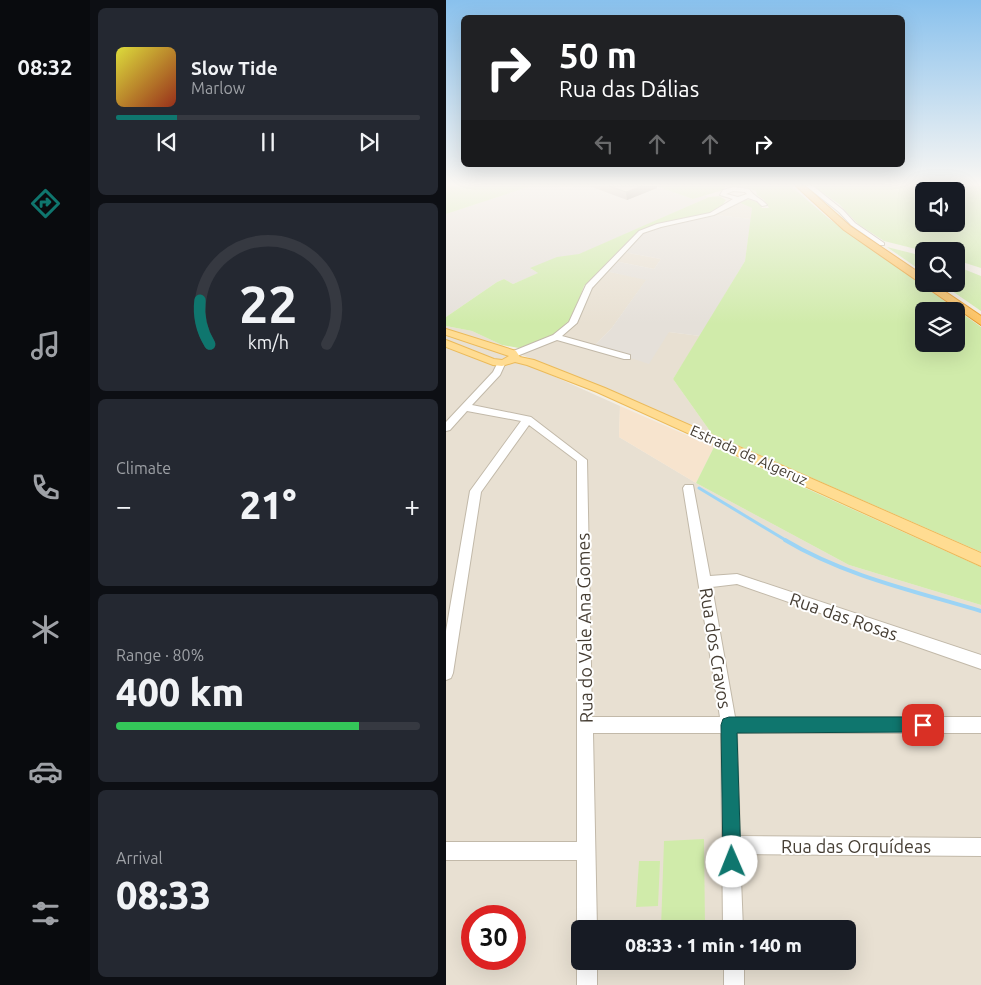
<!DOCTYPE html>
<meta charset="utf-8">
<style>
:root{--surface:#171b24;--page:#242831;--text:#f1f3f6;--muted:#9ea1a6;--line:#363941;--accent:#0f766e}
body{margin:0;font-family:Ubuntu,sans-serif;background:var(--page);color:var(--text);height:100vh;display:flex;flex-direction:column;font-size:19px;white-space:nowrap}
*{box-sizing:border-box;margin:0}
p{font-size:16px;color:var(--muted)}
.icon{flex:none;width:28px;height:28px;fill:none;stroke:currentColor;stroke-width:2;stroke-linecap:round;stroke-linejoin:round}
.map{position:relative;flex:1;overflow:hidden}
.sheet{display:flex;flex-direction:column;gap:8px;padding:8px;background:#0d0f14;width:356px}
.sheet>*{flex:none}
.hud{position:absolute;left:15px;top:15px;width:444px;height:152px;border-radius:8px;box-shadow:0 5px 20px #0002;background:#202124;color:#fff;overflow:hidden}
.fabs{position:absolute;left:469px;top:182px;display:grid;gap:10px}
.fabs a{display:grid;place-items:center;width:50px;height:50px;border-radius:8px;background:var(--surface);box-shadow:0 5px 20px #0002;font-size:25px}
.speed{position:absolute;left:15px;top:905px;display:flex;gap:10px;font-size:25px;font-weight:700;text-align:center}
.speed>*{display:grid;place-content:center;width:65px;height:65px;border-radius:50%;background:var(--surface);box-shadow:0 5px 20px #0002;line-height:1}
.speed .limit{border:8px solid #d22;background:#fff;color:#111}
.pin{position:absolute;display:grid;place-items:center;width:42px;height:42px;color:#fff;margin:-21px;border-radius:10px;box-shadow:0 2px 8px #0006}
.me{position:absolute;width:55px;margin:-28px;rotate:359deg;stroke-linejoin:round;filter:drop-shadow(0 0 4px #0008)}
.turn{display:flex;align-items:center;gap:18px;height:105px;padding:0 15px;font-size:22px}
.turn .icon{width:65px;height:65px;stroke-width:2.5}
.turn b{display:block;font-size:35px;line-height:42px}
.lanes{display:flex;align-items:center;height:48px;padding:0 15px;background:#0003;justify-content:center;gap:25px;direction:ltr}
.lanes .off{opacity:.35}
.big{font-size:38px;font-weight:800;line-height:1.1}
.sheet .card{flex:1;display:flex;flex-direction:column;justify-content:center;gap:8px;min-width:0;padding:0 18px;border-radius:8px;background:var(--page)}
.sheet .dial{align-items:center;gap:0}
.dial svg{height:130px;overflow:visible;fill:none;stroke:var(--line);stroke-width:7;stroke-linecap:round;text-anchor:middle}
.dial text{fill:var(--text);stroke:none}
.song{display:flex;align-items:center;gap:15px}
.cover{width:60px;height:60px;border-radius:8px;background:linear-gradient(135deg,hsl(60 70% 55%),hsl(10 70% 35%))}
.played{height:5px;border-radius:2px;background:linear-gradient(90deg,var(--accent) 20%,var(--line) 20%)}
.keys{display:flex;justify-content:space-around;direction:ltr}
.heat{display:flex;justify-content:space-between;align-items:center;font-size:28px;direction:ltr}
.charge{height:8px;border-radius:4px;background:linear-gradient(90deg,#34c759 80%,var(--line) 0)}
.trip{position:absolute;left:125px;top:920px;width:285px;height:50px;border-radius:8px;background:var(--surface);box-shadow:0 5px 20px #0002;font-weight:800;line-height:50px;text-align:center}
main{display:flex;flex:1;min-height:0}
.tab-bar{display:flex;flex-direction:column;width:90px;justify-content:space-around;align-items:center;background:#090b0e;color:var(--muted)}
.tab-bar .icon{width:35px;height:35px}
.tab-bar .active{color:var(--accent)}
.tab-bar b{font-size:22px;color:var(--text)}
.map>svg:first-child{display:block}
.residential{fill:#e8e0d2;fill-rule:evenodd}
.commercial{fill:#f7e4ce}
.industrial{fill:#e5e0d9}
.green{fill:#d0ebaa;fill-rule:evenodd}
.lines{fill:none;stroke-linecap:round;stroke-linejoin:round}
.stream-far1{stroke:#9cd4f5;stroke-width:3}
.stream{stroke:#9cd4f5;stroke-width:4}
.minor-casing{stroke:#c2b9a9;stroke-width:2}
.major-casing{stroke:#ebba5a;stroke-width:2}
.highway-casing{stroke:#e89b2a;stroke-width:2}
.minor{fill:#fff;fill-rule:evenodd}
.major{fill:#ffdc92;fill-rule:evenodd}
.highway{fill:#ffc564;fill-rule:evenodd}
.wall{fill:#bbafa2}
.shaded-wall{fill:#988f84}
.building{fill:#d9ccbc;stroke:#988f84}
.route{fill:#0f766e;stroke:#0a4d48}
.labels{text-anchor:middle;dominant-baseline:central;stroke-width:4;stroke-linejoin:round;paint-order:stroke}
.street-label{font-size:15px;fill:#463e34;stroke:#fff}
.near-street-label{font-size:18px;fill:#463e34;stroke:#fff}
</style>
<main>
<nav class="tab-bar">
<b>08:32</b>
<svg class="icon active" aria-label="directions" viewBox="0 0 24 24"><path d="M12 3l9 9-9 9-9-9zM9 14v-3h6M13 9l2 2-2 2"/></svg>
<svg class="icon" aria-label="music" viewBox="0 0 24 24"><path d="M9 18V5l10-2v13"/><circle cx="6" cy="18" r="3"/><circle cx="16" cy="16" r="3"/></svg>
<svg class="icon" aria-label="phone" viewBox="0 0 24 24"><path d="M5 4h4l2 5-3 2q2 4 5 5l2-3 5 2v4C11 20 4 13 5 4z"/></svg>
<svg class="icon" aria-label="climate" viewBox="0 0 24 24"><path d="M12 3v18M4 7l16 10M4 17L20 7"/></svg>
<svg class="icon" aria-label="car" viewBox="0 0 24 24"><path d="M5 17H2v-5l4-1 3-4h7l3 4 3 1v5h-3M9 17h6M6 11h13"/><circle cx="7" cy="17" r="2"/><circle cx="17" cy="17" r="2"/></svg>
<svg class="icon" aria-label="filters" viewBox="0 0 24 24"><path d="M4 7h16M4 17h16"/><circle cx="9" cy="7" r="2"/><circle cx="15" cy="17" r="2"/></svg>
</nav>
<section class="sheet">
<div class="card">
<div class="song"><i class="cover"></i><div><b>Slow Tide</b><p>Marlow</p></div></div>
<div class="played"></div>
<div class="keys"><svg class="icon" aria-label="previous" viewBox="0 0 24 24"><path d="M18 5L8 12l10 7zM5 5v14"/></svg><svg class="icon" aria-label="pause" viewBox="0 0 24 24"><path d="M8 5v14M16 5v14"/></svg><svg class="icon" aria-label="next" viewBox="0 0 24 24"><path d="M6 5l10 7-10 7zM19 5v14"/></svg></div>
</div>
<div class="card dial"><svg viewBox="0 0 100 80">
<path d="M14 69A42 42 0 1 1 86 69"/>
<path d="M14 69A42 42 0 0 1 8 42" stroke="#0f766e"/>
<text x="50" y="56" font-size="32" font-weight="700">22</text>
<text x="50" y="72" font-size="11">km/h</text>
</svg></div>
<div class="card"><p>Climate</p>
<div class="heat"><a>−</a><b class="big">21°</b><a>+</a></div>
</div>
<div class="card"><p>Range · 80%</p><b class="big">400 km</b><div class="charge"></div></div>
<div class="card"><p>Arrival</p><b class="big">08:33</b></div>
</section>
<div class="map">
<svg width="535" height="985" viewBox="0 0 535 985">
<rect width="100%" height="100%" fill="#f3eee4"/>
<!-- residential -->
<g class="residential">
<polygon points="287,202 292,202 306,208 305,219 270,215 283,208"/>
<polygon points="177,252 215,259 208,269 168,261"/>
<polygon points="159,271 201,279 165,329 148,346 223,332 254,336 227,379 266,434 74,354 109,340 128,326 134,318 145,287"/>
<path d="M0 326 26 331 56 345 85 366 174 406 173 437 250 483 403 565 535 605V985H0ZM26 916H69V959H26ZM134 929H401V961H134Z"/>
</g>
<!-- commercial -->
<polygon class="commercial" points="174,406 268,447 250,483 173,437"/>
<!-- industrial -->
<g class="industrial">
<polygon points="85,186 110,186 119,190 129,186 142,186 181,200 214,187 247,199 258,195 263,197 137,253 85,269 93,273 67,284 58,279 51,282 0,317 0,214"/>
<polygon points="270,215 305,219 299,261 254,336 223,332 203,364 148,346 165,329 200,280 159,271 168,261 208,269 215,259 177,252 193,235 212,227"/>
</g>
<!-- green -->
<g class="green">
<polygon points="0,186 85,186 0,214"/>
<polygon points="210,186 280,186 277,190 247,199"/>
<path d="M296 186H345L382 218 535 327V552L266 434 227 379 299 261 306 208 292 202C301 198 311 199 316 208H323L318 200 311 195 310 191ZM478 311H510V344H478Z"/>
<path d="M367 186H535V268L510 260V251H478L438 241 412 224 393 204ZM478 191H510V224H478Z"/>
<polygon points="273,196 280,200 275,207 265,213 209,225 190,233 138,286 127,317 106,336 73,348 56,345 26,331 0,326 0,317 51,282 58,279 67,284 92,273 84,268 111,257 133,254 263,197"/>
<polygon points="441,247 477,256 477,272"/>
<polygon points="510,266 535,276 535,311 496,284 510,284"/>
<polygon points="268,447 535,567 535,605 403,565 250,483"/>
<polygon points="258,839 259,927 215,928 218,841"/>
<polygon points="193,861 214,861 212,906 190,907"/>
</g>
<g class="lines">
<!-- stream-far1 -->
<polyline class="stream-far1" points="253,488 341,541"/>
<!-- stream -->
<path class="stream" d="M339 540C399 576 468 591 535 611"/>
<defs>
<g id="minor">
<polygon points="360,186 367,186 397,210 409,223 438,243 438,245 434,245 405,225 393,212"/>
<path d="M287 187 303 189C308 197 315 198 321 205L316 206 311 201 302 198 268 215 215 227 197 233 146 288 131 323 116 336 184 355V359H178L111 340 71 356H65V352L107 335 123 322 140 285 193 231 211 224 264 213 287 199 274 195 277 190ZM287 191 299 192 301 194 292 197 280 194Z"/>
<polygon points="55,361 59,364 54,375 26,405 85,417 141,460 146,717 274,717 237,488 239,485 247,485 264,576 291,574 535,655 535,669 291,584 266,587 289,717 535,717 535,733 291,733 294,836 535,838 535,856 294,854 297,929 277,929 275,733 147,733 151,929 134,929 134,935 131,929 131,860 0,860 0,842 131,842 131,461 83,425 35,492 7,673 5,678 0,680 0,631 24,491 75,421 21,411 4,430 0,431 0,422 47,372 52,362"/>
<polygon points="134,954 134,961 151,961 151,985 131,985 131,961"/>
<rect x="278" y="961" width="20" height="24"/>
</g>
<polygon id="major" points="0,329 70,351 74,357 88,360 159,388 535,553 535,566 151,392 81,365 69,362 56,366 47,365 0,347 0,340 48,359 56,360 63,356 0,335"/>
<polygon id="highway" points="350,186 359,186 404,226 478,276 478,284 488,284 535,316 535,325 398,230"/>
</defs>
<!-- minor casing -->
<use href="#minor" class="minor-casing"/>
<!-- major casing -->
<use href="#major" class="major-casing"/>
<!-- highway casing -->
<use href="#highway" class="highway-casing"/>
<!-- minor -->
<use href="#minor" class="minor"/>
<!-- major -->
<use href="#major" class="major"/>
<!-- highway -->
<use href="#highway" class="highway"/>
</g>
<!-- wall -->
<polygon class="wall" points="143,186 211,186 211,188 181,200"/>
<!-- shaded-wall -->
<polygon class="shaded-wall" points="196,186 211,186 211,188 181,200 180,192"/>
<!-- building -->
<polygon class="building" points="163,186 196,186 180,192"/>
<!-- sky -->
<linearGradient id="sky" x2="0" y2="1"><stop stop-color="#89c1ed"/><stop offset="0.57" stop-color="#faf7f3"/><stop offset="1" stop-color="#faf7f3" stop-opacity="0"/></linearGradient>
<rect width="535" height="324" fill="url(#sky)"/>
<!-- route -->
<polygon class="route" points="283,717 477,717 482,719 484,725 482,730 477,732 291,733 295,862 292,868 286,871 279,868 277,862 275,725 277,719"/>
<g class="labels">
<!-- street labels -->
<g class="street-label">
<text transform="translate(303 455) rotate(24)">Estrada de Algeruz</text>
</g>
<!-- near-street labels -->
<g class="near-street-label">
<text transform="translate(398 616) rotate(19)">Rua das Rosas</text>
<text transform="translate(138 628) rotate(-91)">Rua do Vale Ana Gomes</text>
<text transform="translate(270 648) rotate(81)">Rua dos Cravos</text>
<text x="410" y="846">Rua das Orquídeas</text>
</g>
</g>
</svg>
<div class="fabs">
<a><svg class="icon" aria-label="sound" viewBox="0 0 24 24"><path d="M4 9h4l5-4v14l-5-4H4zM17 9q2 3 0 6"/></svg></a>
<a><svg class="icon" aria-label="search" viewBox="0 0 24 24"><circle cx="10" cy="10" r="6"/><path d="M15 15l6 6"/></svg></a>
<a><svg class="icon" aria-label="layers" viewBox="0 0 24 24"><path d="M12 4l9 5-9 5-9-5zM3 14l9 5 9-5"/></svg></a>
</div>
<div class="speed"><div class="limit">30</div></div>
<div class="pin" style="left:477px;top:725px;background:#d93025"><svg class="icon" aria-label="arrive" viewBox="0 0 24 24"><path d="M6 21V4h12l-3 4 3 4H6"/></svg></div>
<svg class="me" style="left:286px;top:862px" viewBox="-20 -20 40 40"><circle r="19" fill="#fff"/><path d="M0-13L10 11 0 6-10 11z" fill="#0f766e"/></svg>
<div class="trip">08:33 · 1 min · 140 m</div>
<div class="hud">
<div class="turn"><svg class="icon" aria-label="right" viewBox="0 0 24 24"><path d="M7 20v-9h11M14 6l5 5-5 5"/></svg><div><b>50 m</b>Rua das Dálias</div></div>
<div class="lanes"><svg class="icon off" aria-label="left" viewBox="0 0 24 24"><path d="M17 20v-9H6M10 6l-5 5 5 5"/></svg><svg class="icon off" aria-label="ahead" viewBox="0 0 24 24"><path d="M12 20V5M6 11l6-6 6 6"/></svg><svg class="icon off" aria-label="ahead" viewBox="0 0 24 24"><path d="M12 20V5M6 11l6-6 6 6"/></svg><svg class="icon" aria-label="right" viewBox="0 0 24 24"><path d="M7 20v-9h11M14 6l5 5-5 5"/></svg></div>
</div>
</div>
</main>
